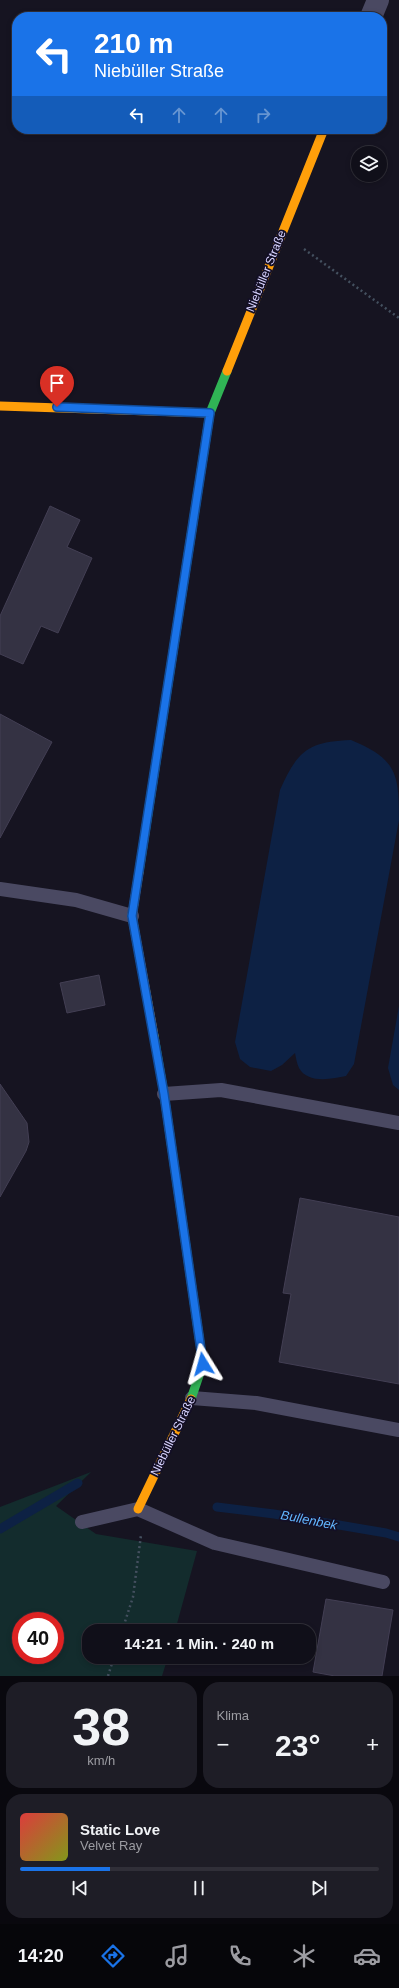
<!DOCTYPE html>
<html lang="de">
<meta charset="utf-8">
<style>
:root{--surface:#100f19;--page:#1e1d26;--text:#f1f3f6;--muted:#9c9ca2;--line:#302f38;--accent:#1a73e8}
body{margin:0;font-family:Helvetica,sans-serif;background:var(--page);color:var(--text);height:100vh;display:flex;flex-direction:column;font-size:15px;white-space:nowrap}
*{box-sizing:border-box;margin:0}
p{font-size:13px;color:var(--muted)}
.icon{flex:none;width:22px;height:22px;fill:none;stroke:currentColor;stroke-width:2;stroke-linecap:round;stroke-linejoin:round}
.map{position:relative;height:1676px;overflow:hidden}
.panel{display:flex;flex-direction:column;gap:6px;padding:6px;background:#09080e;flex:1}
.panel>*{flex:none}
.guide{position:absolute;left:12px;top:12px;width:375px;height:122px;border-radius:16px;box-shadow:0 2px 6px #0003,0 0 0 1px var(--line);background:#1a73e8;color:#fff;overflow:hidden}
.controls{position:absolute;left:351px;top:146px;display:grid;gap:8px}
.controls a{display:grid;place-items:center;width:36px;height:36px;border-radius:50%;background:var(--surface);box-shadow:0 2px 6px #0003,0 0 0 1px var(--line);font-size:20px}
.speed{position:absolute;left:12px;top:1612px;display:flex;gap:8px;font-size:20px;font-weight:700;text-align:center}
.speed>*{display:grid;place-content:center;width:52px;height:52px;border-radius:50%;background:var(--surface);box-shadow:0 2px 6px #0003,0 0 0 1px var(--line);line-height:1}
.speed .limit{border:6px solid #d22;background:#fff;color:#111}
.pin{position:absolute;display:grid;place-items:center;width:34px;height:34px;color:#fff;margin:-41px -17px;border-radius:50% 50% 50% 0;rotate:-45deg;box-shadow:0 0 4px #0007}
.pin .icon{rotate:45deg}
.me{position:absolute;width:44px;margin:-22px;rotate:352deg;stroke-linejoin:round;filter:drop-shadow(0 0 3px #0008)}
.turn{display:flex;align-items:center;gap:14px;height:84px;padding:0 16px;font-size:18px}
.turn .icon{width:52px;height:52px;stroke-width:2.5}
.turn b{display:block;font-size:28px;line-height:34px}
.lanes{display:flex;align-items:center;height:38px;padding:0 16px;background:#0003;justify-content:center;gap:20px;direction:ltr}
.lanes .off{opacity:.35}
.big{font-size:30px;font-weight:600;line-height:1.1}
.panel .card{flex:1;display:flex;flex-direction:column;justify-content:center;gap:6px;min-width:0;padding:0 14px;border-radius:16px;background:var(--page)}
.panel .dial{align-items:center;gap:0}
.dial b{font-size:52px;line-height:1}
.song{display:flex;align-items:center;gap:12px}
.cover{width:48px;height:48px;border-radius:6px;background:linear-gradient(135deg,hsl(0 70% 55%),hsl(70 70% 35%))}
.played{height:4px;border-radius:2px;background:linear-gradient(90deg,var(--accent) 25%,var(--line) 25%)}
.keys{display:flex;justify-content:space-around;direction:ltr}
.heat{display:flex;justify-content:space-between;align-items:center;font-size:22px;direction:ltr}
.panel .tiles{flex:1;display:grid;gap:6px;grid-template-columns:1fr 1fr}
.card:last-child{grid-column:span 2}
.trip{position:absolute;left:82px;top:1624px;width:234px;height:40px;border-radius:16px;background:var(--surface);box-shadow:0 2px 6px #0003,0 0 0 1px var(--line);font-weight:600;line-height:40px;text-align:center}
.dock{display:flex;height:64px;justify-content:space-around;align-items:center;background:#06060a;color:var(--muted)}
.dock .icon{width:28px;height:28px}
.dock .on{color:var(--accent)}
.dock b{font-size:18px;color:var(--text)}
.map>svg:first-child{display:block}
.green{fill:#132c2d;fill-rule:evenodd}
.water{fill:#0d2144}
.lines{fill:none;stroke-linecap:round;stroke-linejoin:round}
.stream{stroke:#0d2144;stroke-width:9}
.building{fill:#343243;stroke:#433f54}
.path{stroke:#44505f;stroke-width:2.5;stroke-dasharray:2 3;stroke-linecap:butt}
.lane{stroke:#4a4962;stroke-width:14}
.street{stroke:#4a4962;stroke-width:22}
.fast{stroke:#30b455;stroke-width:9}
.slow{stroke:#ff9f0a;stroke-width:9}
.route-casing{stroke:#114b97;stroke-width:10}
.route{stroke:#1a73e8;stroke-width:7}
.labels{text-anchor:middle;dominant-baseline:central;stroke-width:3.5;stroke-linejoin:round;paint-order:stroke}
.street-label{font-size:12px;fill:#d9d4ff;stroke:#130f26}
.water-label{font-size:13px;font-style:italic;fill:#62b6ff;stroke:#130f26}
</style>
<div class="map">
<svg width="399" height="1676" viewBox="0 0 399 1676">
<rect width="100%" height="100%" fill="#161421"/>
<!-- green -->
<path class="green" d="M91 1472 56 1506 96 1534 197 1551 175 1631H89V1657H168L162 1676H0V1507ZM21 1621H55V1655H21Z"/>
<!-- water -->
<g class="water">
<path d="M351 740C397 759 399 774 399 820L354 1064 346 1076C332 1079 308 1084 299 1068 297 1064 296 1058 295 1053L282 1065 271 1071 250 1067 240 1059 235 1042 280 790C298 750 308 742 351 740Z"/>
<polygon points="399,1006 399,1090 393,1085 388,1068"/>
</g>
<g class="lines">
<!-- stream -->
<g class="stream">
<polyline points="217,1507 274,1514 386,1533 399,1537"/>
<polyline points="0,1529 78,1483"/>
</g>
</g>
<!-- building -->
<g class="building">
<polygon points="50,506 80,520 67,547 92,558 58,633 41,626 23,664 0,654 0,616"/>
<polygon points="0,714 52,742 0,838"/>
<polygon points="99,975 105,1005 67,1013 60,983"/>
<polygon points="0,1084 27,1123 29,1142 26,1151 0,1197"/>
<polygon points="300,1198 399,1217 399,1384 279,1362 291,1294 283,1293"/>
<polygon points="326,1599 393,1610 382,1676 335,1676 313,1672"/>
</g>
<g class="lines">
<!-- path -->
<g class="path">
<polyline points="304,249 399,318"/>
<polyline points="122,1631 133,1597 141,1535"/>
<polyline points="108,1676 114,1657"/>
</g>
<!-- lane -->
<g class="lane">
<polyline points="0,889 76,900 132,916"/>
<polyline points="164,1094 221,1090 399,1123"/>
<polyline points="192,1398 256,1403 399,1430"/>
<polyline points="82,1522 138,1509 215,1543 383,1582"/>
</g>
<!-- street -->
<polyline class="street" points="371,17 378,0"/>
<!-- fast -->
<g class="fast">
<polyline points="139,872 210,413 227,371"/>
<polyline points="154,1036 164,1094 203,1364 191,1399"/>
</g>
<!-- slow -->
<g class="slow">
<polyline points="227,371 324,129"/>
<polyline points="0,406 210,413"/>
<polyline points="139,872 132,916 154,1036"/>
<polyline points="138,1509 191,1399"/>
</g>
</g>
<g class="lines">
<defs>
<polyline id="route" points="57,407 210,413 132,916 164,1094 203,1364"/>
</defs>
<!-- route casing -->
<use href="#route" class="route-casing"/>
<!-- route -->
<use href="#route" class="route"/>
</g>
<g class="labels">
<!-- street labels -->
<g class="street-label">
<text transform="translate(266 271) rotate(-68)">Niebüller Straße</text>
<text transform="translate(173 1436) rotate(-64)">Niebüller Straße</text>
</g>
<!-- water labels -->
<g class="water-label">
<text transform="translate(309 1520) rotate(11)">Bullenbek</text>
</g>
</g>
</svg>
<div class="controls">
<a><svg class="icon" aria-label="layers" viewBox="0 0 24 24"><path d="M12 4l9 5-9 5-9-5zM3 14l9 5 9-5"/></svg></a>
</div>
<div class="speed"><div class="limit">40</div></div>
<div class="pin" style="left:57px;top:407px;background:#d93025"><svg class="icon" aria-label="arrive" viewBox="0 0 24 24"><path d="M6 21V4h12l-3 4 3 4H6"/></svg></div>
<svg class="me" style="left:203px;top:1364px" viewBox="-20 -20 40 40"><path d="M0-17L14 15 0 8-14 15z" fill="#1a73e8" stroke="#fff" stroke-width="4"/></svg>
<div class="trip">14:21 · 1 Min. · 240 m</div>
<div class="guide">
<div class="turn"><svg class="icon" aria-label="left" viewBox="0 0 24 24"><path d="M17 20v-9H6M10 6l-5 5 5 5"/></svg><div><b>210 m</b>Niebüller Straße</div></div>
<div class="lanes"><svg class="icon" aria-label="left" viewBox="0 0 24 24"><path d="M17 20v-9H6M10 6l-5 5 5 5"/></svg><svg class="icon off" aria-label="ahead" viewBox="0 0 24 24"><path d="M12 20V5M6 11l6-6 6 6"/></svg><svg class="icon off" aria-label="ahead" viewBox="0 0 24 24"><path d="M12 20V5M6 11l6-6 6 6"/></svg><svg class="icon off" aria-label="right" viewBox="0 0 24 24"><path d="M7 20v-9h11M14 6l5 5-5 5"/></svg></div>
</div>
</div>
<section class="panel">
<div class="tiles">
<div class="card dial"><b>38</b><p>km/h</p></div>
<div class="card"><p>Klima</p>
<div class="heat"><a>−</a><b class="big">23°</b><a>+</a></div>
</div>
<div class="card">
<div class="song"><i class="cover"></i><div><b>Static Love</b><p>Velvet Ray</p></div></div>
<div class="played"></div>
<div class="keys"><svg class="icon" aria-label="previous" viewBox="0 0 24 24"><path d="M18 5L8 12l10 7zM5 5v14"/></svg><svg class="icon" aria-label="pause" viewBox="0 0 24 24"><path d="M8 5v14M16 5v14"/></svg><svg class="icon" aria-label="next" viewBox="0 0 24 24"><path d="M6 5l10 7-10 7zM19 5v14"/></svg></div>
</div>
</div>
</section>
<nav class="dock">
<b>14:20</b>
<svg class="icon on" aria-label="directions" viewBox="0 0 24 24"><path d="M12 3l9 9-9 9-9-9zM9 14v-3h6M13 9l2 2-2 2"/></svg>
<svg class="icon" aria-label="music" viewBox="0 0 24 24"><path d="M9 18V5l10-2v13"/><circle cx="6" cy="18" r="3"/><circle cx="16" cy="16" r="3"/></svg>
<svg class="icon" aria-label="phone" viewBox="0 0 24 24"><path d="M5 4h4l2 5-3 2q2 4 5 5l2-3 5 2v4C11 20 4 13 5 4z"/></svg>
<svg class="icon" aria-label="climate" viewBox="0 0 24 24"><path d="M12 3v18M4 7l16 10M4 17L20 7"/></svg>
<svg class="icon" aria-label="car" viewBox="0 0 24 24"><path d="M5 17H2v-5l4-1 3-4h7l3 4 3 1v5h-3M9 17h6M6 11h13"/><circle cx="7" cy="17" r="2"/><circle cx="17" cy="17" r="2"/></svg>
</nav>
